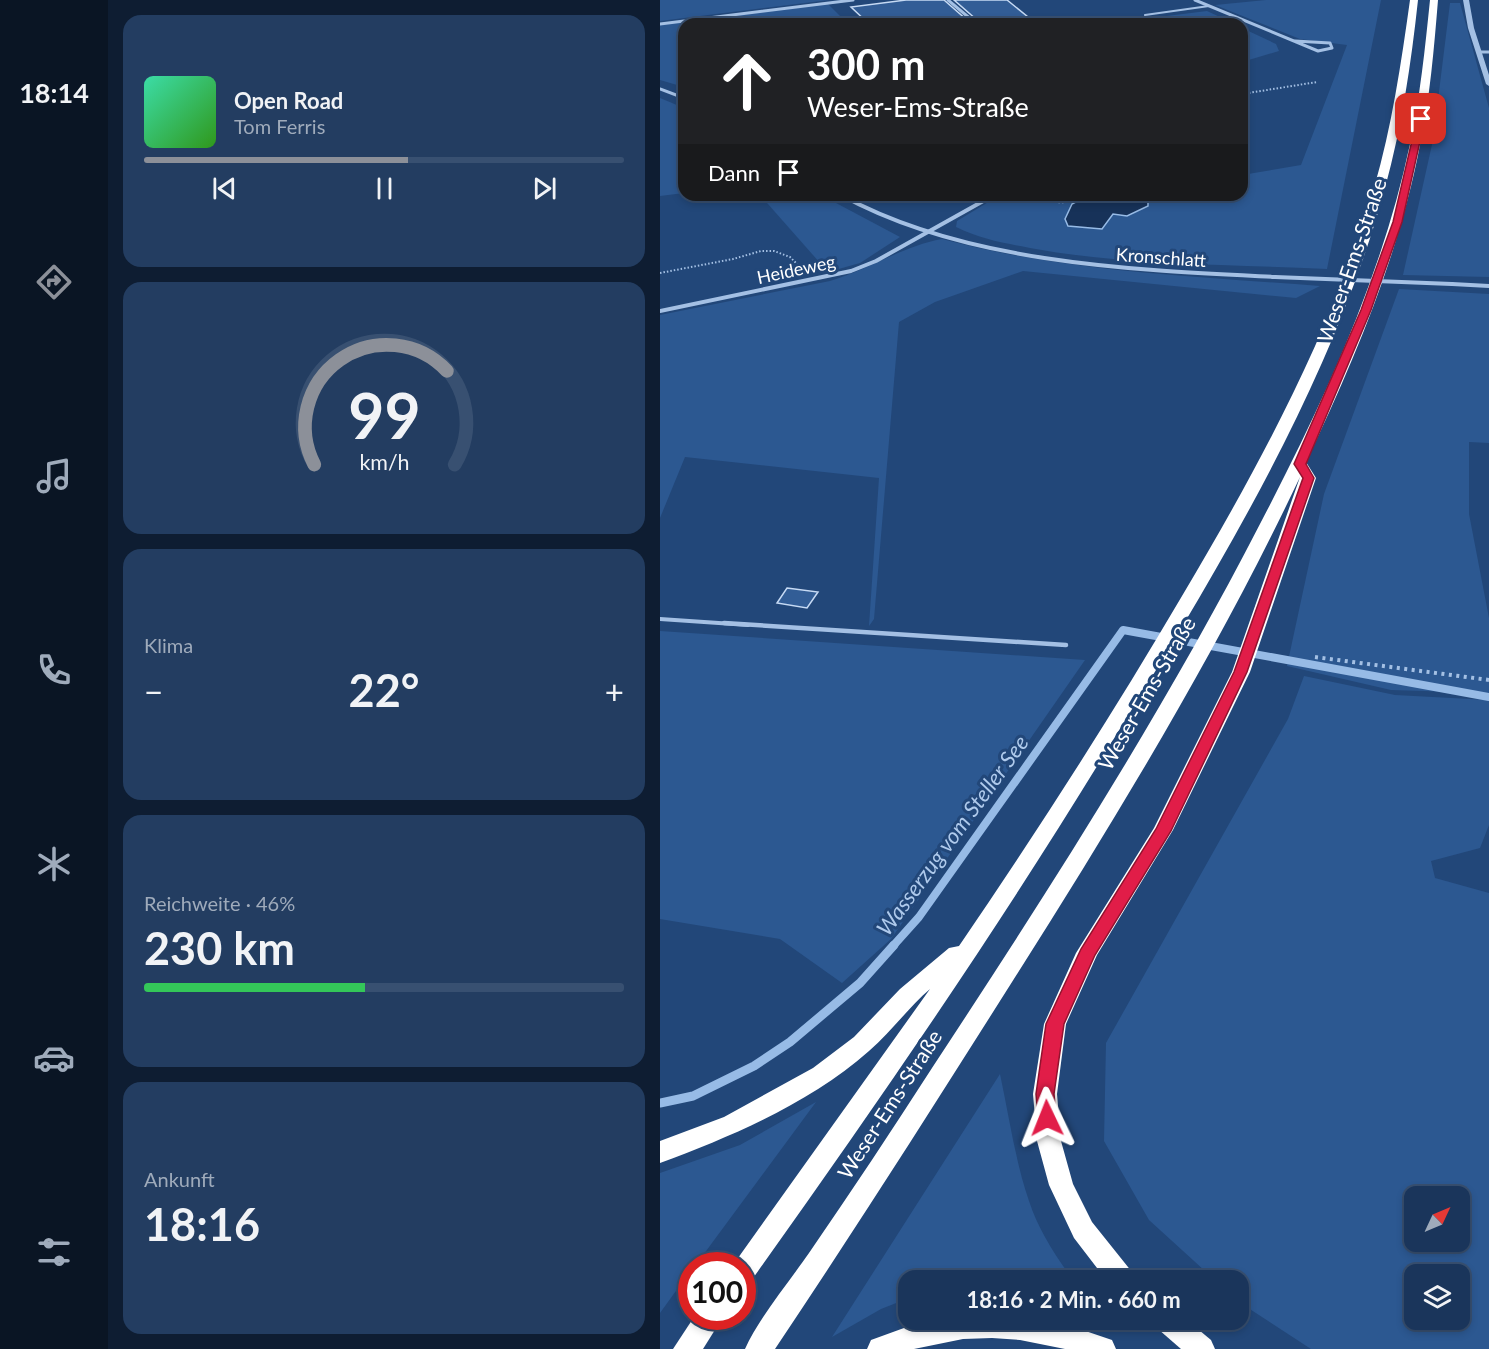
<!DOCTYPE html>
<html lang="de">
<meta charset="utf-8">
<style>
:root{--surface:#1a355b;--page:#233d61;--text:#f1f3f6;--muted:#9fabbb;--line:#385071;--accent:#8c9099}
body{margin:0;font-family:Lato,sans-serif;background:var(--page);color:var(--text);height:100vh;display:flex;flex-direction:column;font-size:22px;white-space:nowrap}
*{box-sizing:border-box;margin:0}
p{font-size:20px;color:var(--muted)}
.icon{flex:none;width:33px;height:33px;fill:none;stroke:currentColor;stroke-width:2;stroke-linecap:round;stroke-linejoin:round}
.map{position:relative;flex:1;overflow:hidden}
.sheet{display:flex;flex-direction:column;gap:15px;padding:15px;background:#0e1d32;width:552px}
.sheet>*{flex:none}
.banner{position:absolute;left:18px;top:18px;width:570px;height:183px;border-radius:18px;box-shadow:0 3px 9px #0003,0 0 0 2px var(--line);background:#202124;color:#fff;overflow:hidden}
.needle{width:39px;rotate:46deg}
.buttons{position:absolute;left:744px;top:1186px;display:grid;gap:12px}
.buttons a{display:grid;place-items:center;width:66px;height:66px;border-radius:12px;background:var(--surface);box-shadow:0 3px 9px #0003,0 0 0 2px var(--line);font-size:30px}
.speed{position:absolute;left:18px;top:1252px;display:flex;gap:12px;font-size:30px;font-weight:700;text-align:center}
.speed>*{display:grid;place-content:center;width:78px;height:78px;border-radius:50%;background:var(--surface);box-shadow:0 3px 9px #0003,0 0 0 2px var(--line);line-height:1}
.speed .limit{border:9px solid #d22;background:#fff;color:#111}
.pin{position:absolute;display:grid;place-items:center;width:51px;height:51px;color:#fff;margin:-26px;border-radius:12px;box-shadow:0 3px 9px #0006}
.me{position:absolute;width:66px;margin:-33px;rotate:358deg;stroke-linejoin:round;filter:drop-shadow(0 0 4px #0008)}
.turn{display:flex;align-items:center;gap:21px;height:126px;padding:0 30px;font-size:27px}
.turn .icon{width:78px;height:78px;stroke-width:2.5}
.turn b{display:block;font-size:42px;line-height:51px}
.then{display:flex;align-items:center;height:57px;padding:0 30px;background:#0003;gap:12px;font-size:22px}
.big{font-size:45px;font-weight:700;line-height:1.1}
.sheet .widget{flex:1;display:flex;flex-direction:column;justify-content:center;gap:9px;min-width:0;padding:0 21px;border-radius:18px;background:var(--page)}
.sheet .dial{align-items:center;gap:0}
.dial svg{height:156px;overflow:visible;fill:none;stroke:var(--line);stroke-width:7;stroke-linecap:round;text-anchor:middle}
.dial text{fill:var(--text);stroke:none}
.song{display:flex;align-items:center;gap:18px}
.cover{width:72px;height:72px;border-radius:9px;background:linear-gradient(135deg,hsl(160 70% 55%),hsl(110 70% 35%))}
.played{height:6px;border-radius:3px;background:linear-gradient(90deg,var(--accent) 55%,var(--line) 55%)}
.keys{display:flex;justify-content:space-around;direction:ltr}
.heat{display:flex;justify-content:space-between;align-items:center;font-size:33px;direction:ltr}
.charge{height:9px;border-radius:4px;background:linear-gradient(90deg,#34c759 46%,var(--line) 0)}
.trip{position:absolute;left:238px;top:1270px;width:351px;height:60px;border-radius:18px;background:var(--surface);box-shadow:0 3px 9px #0003,0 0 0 2px var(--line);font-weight:700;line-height:60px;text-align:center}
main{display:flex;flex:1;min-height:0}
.dock{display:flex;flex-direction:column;width:108px;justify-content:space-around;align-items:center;background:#0a1524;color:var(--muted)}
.dock .icon{width:42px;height:42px}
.dock .active{color:var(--accent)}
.dock b{font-size:27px;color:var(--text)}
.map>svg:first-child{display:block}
.green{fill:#2c5891;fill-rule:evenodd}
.water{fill:#173259;stroke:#97bbe6;stroke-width:1.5}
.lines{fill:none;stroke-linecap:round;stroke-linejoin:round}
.stream-far1{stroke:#97bbe6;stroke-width:8}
.stream{stroke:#97bbe6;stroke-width:9}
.building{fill:#325d96;stroke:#c6daf4;stroke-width:1.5}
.path-far1{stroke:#a4c0e4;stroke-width:2;stroke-dasharray:1.5 2;stroke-linecap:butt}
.path{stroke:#a4c0e4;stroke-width:4;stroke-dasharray:3 4.5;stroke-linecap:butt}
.service-far2{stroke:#a4c0e4;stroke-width:2}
.service-far1{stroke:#a4c0e4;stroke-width:4}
.service{stroke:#a4c0e4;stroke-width:4.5}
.minor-far1{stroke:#a4c0e4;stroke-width:3}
.minor{stroke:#a4c0e4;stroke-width:4}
.tertiary{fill:#a4c0e4;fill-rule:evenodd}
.motorway{fill:#fff;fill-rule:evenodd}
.minor-bridge{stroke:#a4c0e4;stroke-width:4}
.route{fill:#e11d48;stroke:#92132f;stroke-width:1.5}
.labels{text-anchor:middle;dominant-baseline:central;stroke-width:6;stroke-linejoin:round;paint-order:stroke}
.far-street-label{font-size:18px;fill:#fff;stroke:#224779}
.street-label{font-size:21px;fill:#fff;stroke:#224779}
.water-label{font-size:22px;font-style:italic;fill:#afcaec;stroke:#224779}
</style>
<main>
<nav class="dock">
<b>18:14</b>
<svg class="icon active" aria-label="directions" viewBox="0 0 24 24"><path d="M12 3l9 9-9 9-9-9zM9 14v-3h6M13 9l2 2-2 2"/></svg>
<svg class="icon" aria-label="music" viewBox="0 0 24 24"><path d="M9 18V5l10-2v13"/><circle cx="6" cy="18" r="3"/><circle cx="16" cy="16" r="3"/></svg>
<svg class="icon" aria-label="phone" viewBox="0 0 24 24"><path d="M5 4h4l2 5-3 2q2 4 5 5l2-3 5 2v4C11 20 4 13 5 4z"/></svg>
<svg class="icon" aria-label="climate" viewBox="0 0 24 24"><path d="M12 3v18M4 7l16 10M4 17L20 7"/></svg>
<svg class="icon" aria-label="car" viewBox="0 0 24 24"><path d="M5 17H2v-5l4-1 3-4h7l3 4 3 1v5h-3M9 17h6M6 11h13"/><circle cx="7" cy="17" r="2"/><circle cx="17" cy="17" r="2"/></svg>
<svg class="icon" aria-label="filters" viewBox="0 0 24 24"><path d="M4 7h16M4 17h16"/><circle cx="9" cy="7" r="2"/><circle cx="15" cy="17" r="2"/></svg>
</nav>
<section class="sheet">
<div class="widget">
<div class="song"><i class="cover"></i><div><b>Open Road</b><p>Tom Ferris</p></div></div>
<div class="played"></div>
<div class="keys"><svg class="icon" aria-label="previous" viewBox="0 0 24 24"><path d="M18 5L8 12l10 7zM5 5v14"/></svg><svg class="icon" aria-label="pause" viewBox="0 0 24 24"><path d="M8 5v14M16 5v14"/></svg><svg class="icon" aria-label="next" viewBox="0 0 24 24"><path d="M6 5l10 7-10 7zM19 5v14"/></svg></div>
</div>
<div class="widget dial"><svg viewBox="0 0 100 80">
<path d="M14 69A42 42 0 1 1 86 69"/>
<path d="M14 69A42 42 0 0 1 82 21" stroke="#8c9099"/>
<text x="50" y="56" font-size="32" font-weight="700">99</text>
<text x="50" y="72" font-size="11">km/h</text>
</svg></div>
<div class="widget"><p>Klima</p>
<div class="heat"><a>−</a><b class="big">22°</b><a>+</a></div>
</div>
<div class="widget"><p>Reichweite · 46%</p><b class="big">230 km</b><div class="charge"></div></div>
<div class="widget"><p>Ankunft</p><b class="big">18:16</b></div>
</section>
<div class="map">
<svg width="829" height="1349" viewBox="0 0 829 1349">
<rect width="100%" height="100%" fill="#224779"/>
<!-- green -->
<g class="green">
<polygon points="0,0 169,0 0,21"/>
<path d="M606 0H721L667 269C569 264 467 266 370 248 344 243 320 239 296 227L297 221 340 195H429L412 204 453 214 488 198 481 195H582V175L641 165 687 45 640 39 555 5Z"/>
<polygon points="790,3 800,3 829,108 829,277 743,275 773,140"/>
<polygon points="168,4 188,24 24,24 24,87 0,80 0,25"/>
<polygon points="547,11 575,24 442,24"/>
<polygon points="582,28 616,44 619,51 582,62"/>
<polygon points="0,98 24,108 24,193 0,196"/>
<polygon points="100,195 161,195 240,237 200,263 168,272"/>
<path d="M282 239C405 272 533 276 660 286L636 298 363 271 275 302 239 322 214 619 209 626 219 478 25 457 0 518V315L170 281C208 270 243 246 282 239Z"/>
<polygon points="739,289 829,294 829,443 809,442 809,514 829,618 829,693 731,690 627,666 664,494"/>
<polygon points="0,631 425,660 231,939 182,983 120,939 0,919"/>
<path d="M644 676 735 695 829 700V825L820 848 771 861 775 878 829 893V1349H651L579 1302V1281H556L489 1220 444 1141 446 1043 628 719ZM754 1197H800V1242H754ZM754 1275H800V1320H754Z"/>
<path d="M340 1074C349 1116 355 1160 369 1201 378 1229 396 1257 414 1281H249V1298L221 1309 172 1337Z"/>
<polygon points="156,1102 35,1266 32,1266 31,1270 0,1313 0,1173 80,1145"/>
</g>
<!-- water -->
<polygon class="water" points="429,195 481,195 488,197 488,206 467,216 453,214 442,229 408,226 405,219 412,204"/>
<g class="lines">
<!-- stream-far1 -->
<polyline class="stream-far1" points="233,946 259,917 463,630 829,697"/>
<!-- stream -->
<polyline class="stream" points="0,1103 33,1096 94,1066 130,1042 200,983 234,945"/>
</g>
<!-- building -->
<g class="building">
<polygon points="246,0 284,0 308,21 280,24 274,19 232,24 209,24 191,7"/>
<polygon points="294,0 347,0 368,17 352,19 358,24 326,24 321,20 317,20"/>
<polygon points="127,588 158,592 147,608 117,603"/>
</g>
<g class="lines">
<!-- path-far1 -->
<g class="path-far1">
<polyline points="582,94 657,82"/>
<path d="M383 195C392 204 401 203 413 201L415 195"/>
<polyline points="0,273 73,259 101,251 114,251 130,257 143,270"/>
</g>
<!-- path -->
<polyline class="path" points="655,657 829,680"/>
<!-- service-far2 -->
<polyline class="service-far2" points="485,15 549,6"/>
<!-- service-far1 -->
<polyline class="service-far1" points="0,619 88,625"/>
<!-- service -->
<polyline class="service" points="64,623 406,645"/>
<!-- minor-far1 -->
<g class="minor-far1">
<polyline points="288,0 313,21"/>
<polyline points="535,0 658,51 672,48 670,43 635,41"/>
<polyline points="0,24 193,0"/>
<polyline points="818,52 829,52"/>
<polyline points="0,89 24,98"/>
</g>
<!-- minor -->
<g class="minor">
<path d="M181 195C306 264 476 270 615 277"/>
<polyline points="792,284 829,286"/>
<polyline points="0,311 191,271 216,261 334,195"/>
</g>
<!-- tertiary -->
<polygon class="tertiary" points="803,0 809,0 814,28 829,75 829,86 826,84 808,28"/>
<!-- motorway -->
<g class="motorway">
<path d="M750 0H758C751 64 742 126 725 188 672 384 556 573 450 745 338 929 216 1106 91 1281L82 1285V1266L73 1265 270 989C248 1008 231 1032 209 1051 150 1103 73 1136 0 1163V1141L64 1117 153 1068 194 1037 240 989 289 948 299 946C377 832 452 715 522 596 598 468 672 332 714 188 732 126 741 64 750 0Z"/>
<path d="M770 0H778C774 49 770 97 760 145 739 255 694 361 646 462L656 478 590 672 513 830 437 955 406 1024 397 1094 401 1141 413 1184 432 1222 472 1272 476 1281H447L414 1238 389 1185 377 1141 373 1094 384 1024 416 953 494 828 572 672 640 477C554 659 448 831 340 1001 266 1118 192 1234 115 1349H85C99 1318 129 1282 149 1253 191 1192 232 1130 272 1068 389 890 504 711 601 522 663 403 722 277 750 144 760 97 765 49 770 0Z"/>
<polygon points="34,1317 63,1317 43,1349 13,1349"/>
<polygon points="266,1320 393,1320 452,1340 456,1349 405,1349 360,1340 332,1338 303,1339 254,1349 207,1349 211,1340"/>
<polygon points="494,1320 527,1320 551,1340 555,1349 521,1349 498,1329"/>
</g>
<!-- minor-bridge -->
<polyline class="minor-bridge" points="615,277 792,284"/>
</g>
<!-- route -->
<polygon class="route" points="761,116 765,119 742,222 711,310 646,464 654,478 587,672 511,831 435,955 404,1024 394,1094 396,1118 393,1123 387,1125 381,1123 378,1118 376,1094 386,1024 421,949 496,829 574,672 643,478 634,464 701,310 733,222 757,119"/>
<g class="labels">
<!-- far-street labels -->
<g class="far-street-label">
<text transform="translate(501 257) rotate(4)">Kronschlatt</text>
<text transform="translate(136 269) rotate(-12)">Heideweg</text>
</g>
<!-- street labels -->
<g class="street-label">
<text transform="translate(691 260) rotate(-71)">Weser-Ems-Straße</text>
<text transform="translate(486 693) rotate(-60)">Weser-Ems-Straße</text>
<text transform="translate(229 1104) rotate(-57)">Weser-Ems-Straße</text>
</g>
<!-- water labels -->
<g class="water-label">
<text transform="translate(292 835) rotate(-54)">Wasserzug vom Steller See</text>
</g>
</g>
</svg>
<div class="buttons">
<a><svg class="needle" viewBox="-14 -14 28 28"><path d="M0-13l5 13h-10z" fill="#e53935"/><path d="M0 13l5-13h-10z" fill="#9fabbb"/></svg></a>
<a><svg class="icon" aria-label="layers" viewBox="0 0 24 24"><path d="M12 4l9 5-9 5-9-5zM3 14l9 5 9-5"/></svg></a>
</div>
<div class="speed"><div class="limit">100</div></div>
<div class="pin" style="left:761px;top:119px;background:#d93025"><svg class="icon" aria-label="arrive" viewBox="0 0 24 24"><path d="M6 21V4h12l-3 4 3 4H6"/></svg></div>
<svg class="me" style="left:387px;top:1118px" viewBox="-20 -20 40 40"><path d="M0-17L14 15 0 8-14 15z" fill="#e11d48" stroke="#fff" stroke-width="4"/></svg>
<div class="trip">18:16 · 2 Min. · 660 m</div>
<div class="banner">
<div class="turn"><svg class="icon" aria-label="ahead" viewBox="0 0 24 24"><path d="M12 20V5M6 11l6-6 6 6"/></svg><div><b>300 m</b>Weser-Ems-Straße</div></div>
<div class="then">Dann<svg class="icon" aria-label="arrive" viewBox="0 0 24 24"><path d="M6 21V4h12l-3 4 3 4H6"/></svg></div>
</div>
</div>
</main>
